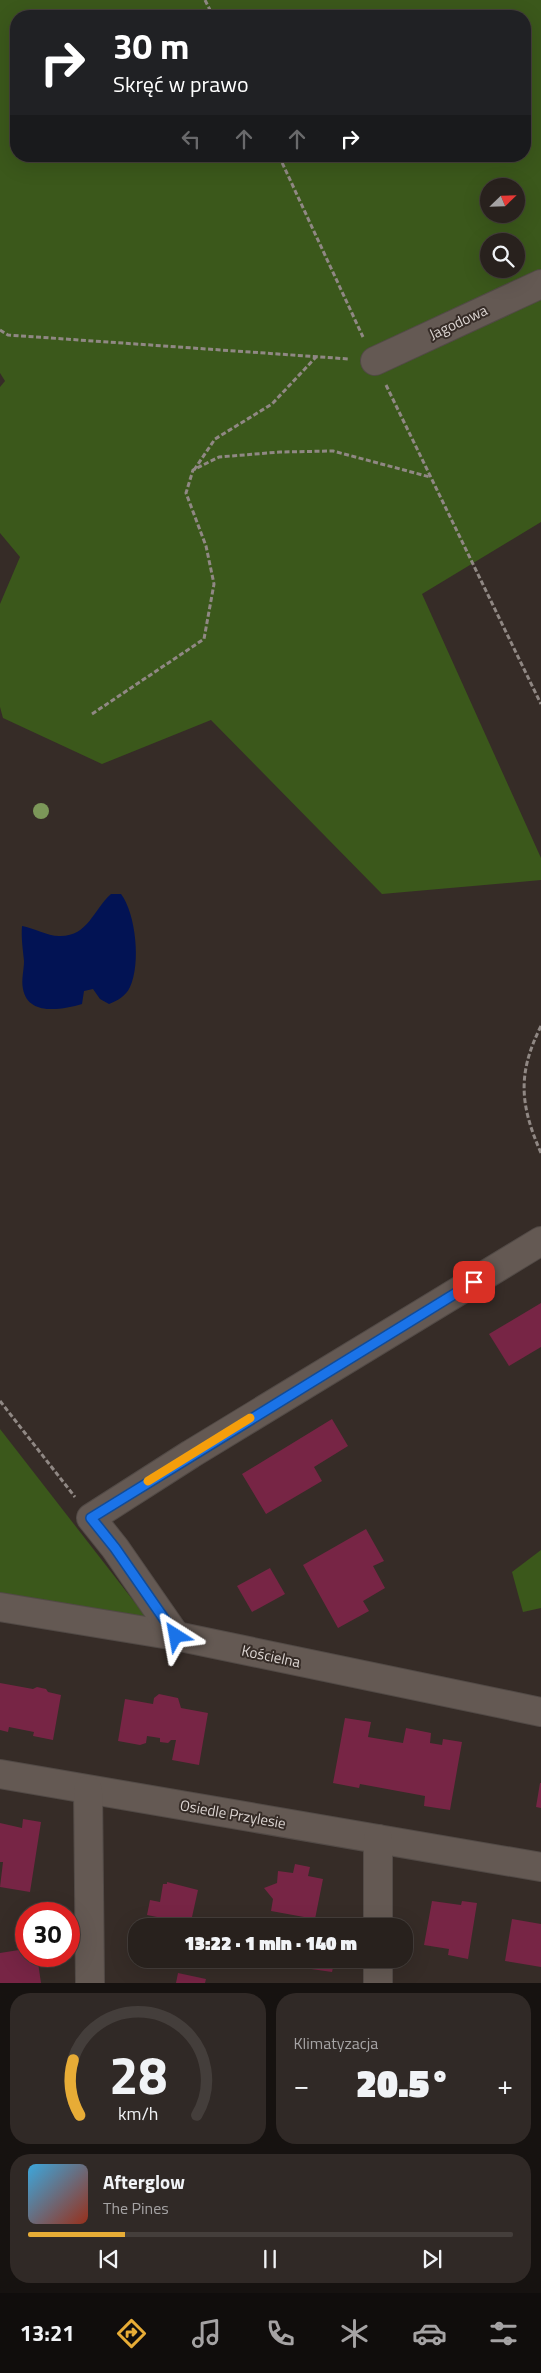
<!DOCTYPE html>
<html lang="pl">
<meta charset="utf-8">
<style>
:root{--surface:#28211d;--page:#302926;--text:#f1f3f6;--muted:#a5a3a4;--line:#443e3b;--accent:#e7ac36}
body{margin:0;font-family:"Titillium Web",sans-serif;background:var(--page);color:var(--text);height:100vh;display:flex;flex-direction:column;font-size:19px;white-space:nowrap}
*{box-sizing:border-box;margin:0}
p{font-size:16px;color:var(--muted)}
.icon{flex:none;width:28px;height:28px;fill:none;stroke:currentColor;stroke-width:2;stroke-linecap:round;stroke-linejoin:round}
.map{position:relative;height:1983px;overflow:hidden}
.panel{display:flex;flex-direction:column;gap:10px;padding:10px;background:#161210;flex:1}
.panel>*{flex:none}
.guide{position:absolute;left:10px;top:10px;width:521px;height:152px;border-radius:20px;box-shadow:0 5px 20px #0002,0 0 0 1px var(--line);background:#202124;color:#fff;overflow:hidden}
.needle{width:32px;rotate:67deg}
.controls{position:absolute;left:480px;top:178px;display:grid;gap:10px}
.controls a{display:grid;place-items:center;width:45px;height:45px;border-radius:50%;background:var(--surface);box-shadow:0 5px 20px #0002,0 0 0 1px var(--line);font-size:25px}
.speed{position:absolute;left:15px;top:1902px;display:flex;gap:10px;font-size:25px;font-weight:700;text-align:center}
.speed>*{display:grid;place-content:center;width:65px;height:65px;border-radius:50%;background:var(--surface);box-shadow:0 5px 20px #0002,0 0 0 1px var(--line);line-height:1}
.speed .limit{border:8px solid #d22;background:#fff;color:#111}
.pin{position:absolute;display:grid;place-items:center;width:42px;height:42px;color:#fff;margin:-21px;border-radius:10px;box-shadow:0 2px 8px #0006}
.me{position:absolute;width:55px;margin:-28px;rotate:326deg;stroke-linejoin:round;filter:drop-shadow(0 0 4px #0008)}
.turn{display:flex;align-items:center;gap:18px;height:105px;padding:0 20px;font-size:22px}
.turn .icon{width:65px;height:65px;stroke-width:2.5}
.turn b{display:block;font-size:35px;line-height:42px}
.lanes{display:flex;align-items:center;height:48px;padding:0 20px;background:#0003;justify-content:center;gap:25px;direction:ltr}
.lanes .off{opacity:.35}
.big{font-size:38px;font-weight:800;line-height:1.1}
.panel .card{flex:1;display:flex;flex-direction:column;justify-content:center;gap:8px;min-width:0;padding:0 18px;border-radius:20px;background:var(--page)}
.panel .dial{align-items:center;gap:0}
.dial svg{height:130px;overflow:visible;fill:none;stroke:var(--line);stroke-width:7;stroke-linecap:round;text-anchor:middle}
.dial text{fill:var(--text);stroke:none}
.song{display:flex;align-items:center;gap:15px}
.cover{width:60px;height:60px;border-radius:8px;background:linear-gradient(135deg,hsl(200 70% 55%),hsl(10 70% 35%))}
.played{height:5px;border-radius:2px;background:linear-gradient(90deg,var(--accent) 20%,var(--line) 20%)}
.keys{display:flex;justify-content:space-around;direction:ltr}
.heat{display:flex;justify-content:space-between;align-items:center;font-size:28px;direction:ltr}
.panel .tiles{flex:1;display:grid;gap:10px;grid-template-columns:1fr 1fr}
.card:last-child{grid-column:span 2}
.trip{position:absolute;left:128px;top:1918px;width:285px;height:50px;border-radius:20px;background:var(--surface);box-shadow:0 5px 20px #0002,0 0 0 1px var(--line);font-weight:800;line-height:50px;text-align:center}
.tab-bar{display:flex;height:80px;justify-content:space-around;align-items:center;background:#100d0c;color:var(--muted)}
.tab-bar .icon{width:35px;height:35px}
.tab-bar .on{color:var(--accent)}
.tab-bar b{font-size:22px;color:var(--text)}
.map>svg:first-child{display:block}
.green{fill:#3b581b;fill-rule:evenodd}
.water{fill:#021354}
.building{fill:#772545}
.lines{fill:none;stroke-linecap:round;stroke-linejoin:round}
.minor-casing{stroke:#524a46;stroke-width:30}
.path{stroke:#908884;stroke-width:3;stroke-dasharray:5 2.5;stroke-linecap:butt}
.minor{stroke:#645953;stroke-width:28}
.tree{fill:#7c9759}
.route-casing{stroke:#114b97;stroke-width:12}
.route{stroke:#1a73e8;stroke-width:9}
.slow{stroke:#f59e0b;stroke-width:9}
.labels{text-anchor:middle;dominant-baseline:central;stroke-width:4;stroke-linejoin:round;paint-order:stroke}
.street-label{font-size:15px;fill:#dcd5d2;stroke:#362c27}
</style>
<div class="map">
<svg width="541" height="1983" viewBox="0 0 541 1983">
<rect width="100%" height="100%" fill="#362c27"/>
<!-- green -->
<g class="green">
<path d="M0 0H541V522L422 594 541 858V880L382 894 211 720 102 764 3 718 0 707V604L20 557 0 533V387L5 381 0 373ZM16 16H525V156H16ZM489 186H516V214H489ZM489 241H516V269H489Z"/>
<polygon points="0,1429 150,1622 0,1600"/>
<polygon points="541,1550 541,1608 523,1612 512,1572"/>
</g>
<!-- water -->
<path class="water" d="M111 894H121C136 914 141 964 130 987 126 996 117 1001 109 1004L100 999 93 989 84 991 82 1004C61 1010 28 1016 23 989 21 980 24 970 24 961 23 950 21 938 22 926 34 928 47 936 59 936 88 937 93 910 111 894Z"/>
<!-- building -->
<g class="building">
<polygon points="541,1303 541,1347 509,1366 489,1334"/>
<polygon points="332,1419 348,1446 314,1467 322,1481 266,1514 242,1474"/>
<polygon points="366,1529 384,1561 373,1566 385,1588 363,1601 369,1611 338,1628 303,1565"/>
<polygon points="270,1568 285,1594 252,1612 237,1586"/>
<polygon points="0,1683 33,1689 37,1687 46,1689 48,1692 61,1695 53,1740 33,1736 34,1732 9,1727 8,1732 0,1730"/>
<polygon points="159,1694 178,1698 181,1708 208,1713 199,1765 172,1760 176,1740 171,1740 168,1743 160,1742 160,1738 147,1736 146,1743 140,1745 118,1741 125,1699 153,1704 154,1698"/>
<polygon points="345,1718 371,1722 368,1737 403,1743 406,1728 431,1733 430,1743 442,1745 443,1739 462,1742 450,1810 424,1806 425,1796 360,1784 359,1788 333,1783"/>
<polygon points="540,1783 541,1783 541,1808 536,1807"/>
<polygon points="23,1819 41,1822 30,1892 0,1887 3,1862 0,1862 0,1823 22,1828"/>
<polygon points="295,1864 310,1867 308,1876 323,1879 315,1919 271,1911 273,1899 264,1888 277,1883 278,1871 293,1873"/>
<polygon points="167,1882 198,1890 190,1926 155,1926 157,1917 147,1915 150,1900 160,1902 163,1884 167,1884"/>
<polygon points="432,1901 461,1905 462,1901 477,1903 468,1959 448,1955 449,1949 424,1945"/>
<polygon points="512,1919 541,1924 541,1967 505,1961"/>
<polygon points="26,1936 26,1956 37,1956 41,1983 0,1983 0,1953 19,1950 17,1937"/>
<polygon points="299,1959 335,1959 332,1972 297,1967"/>
<polygon points="178,1973 206,1979 205,1983 176,1983"/>
</g>
<g class="lines">
<defs>
<g id="minor">
<polyline points="375,361 541,284"/>
<polyline points="0,1607 176,1636 541,1712"/>
<polyline points="176,1636 115,1548 91,1518 191,1454 541,1241"/>
<polyline points="0,1774 541,1867"/>
<polyline points="88,1790 90,1983"/>
<polyline points="378,1839 378,1926"/>
<polyline points="378,1959 378,1983"/>
</g>
</defs>
<!-- minor casing -->
<use href="#minor" class="minor-casing"/>
<!-- path -->
<g class="path">
<polyline points="205,0 213,16"/>
<polyline points="279,156 363,337"/>
<polyline points="0,330 8,335 349,359"/>
<polyline points="386,385 541,704"/>
<polyline points="194,470 215,439 272,404 316,357"/>
<polyline points="92,714 204,639 214,584 206,546 186,493 193,470 219,457 280,452 333,451 430,477"/>
<path d="M541 1026C517 1074 520 1105 541 1153"/>
<polyline points="0,1401 75,1497"/>
</g>
<!-- minor -->
<use href="#minor" class="minor"/>
</g>
<!-- trees -->
<circle class="tree" cx="41" cy="811" r="8"/>
<g class="lines">
<defs>
<polyline id="route" points="176,1636 115,1548 91,1518 474,1282"/>
</defs>
<!-- route casing -->
<use href="#route" class="route-casing"/>
<!-- route -->
<use href="#route" class="route"/>
<!-- slow -->
<polyline class="slow" points="148,1481 250,1418"/>
</g>
<g class="labels">
<!-- street labels -->
<g class="street-label">
<text transform="translate(458 322) rotate(-25)">Jagodowa</text>
<text transform="translate(271 1656) rotate(12)">Kościelna</text>
<text transform="translate(233 1814) rotate(10)">Osiedle Przylesie</text>
</g>
</g>
</svg>
<div class="controls">
<a><svg class="needle" viewBox="-14 -14 28 28"><path d="M0-13l5 13h-10z" fill="#e53935"/><path d="M0 13l5-13h-10z" fill="#a5a3a4"/></svg></a>
<a><svg class="icon" aria-label="search" viewBox="0 0 24 24"><circle cx="10" cy="10" r="6"/><path d="M15 15l6 6"/></svg></a>
</div>
<div class="speed"><div class="limit">30</div></div>
<div class="pin" style="left:474px;top:1282px;background:#d93025"><svg class="icon" aria-label="arrive" viewBox="0 0 24 24"><path d="M6 21V4h12l-3 4 3 4H6"/></svg></div>
<svg class="me" style="left:176px;top:1636px" viewBox="-20 -20 40 40"><path d="M0-17L14 15 0 8-14 15z" fill="#1a73e8" stroke="#fff" stroke-width="4"/></svg>
<div class="trip">13:22 · 1 min · 140 m</div>
<div class="guide">
<div class="turn"><svg class="icon" aria-label="right" viewBox="0 0 24 24"><path d="M7 20v-9h11M14 6l5 5-5 5"/></svg><div><b>30 m</b>Skręć w prawo</div></div>
<div class="lanes"><svg class="icon off" aria-label="left" viewBox="0 0 24 24"><path d="M17 20v-9H6M10 6l-5 5 5 5"/></svg><svg class="icon off" aria-label="ahead" viewBox="0 0 24 24"><path d="M12 20V5M6 11l6-6 6 6"/></svg><svg class="icon off" aria-label="ahead" viewBox="0 0 24 24"><path d="M12 20V5M6 11l6-6 6 6"/></svg><svg class="icon" aria-label="right" viewBox="0 0 24 24"><path d="M7 20v-9h11M14 6l5 5-5 5"/></svg></div>
</div>
</div>
<section class="panel">
<div class="tiles">
<div class="card dial"><svg viewBox="0 0 100 80">
<path d="M14 69A42 42 0 1 1 86 69"/>
<path d="M14 69A42 42 0 0 1 10 35" stroke="#e7ac36"/>
<text x="50" y="56" font-size="32" font-weight="700">28</text>
<text x="50" y="72" font-size="11">km/h</text>
</svg></div>
<div class="card"><p>Klimatyzacja</p>
<div class="heat"><a>−</a><b class="big">20.5°</b><a>+</a></div>
</div>
<div class="card">
<div class="song"><i class="cover"></i><div><b>Afterglow</b><p>The Pines</p></div></div>
<div class="played"></div>
<div class="keys"><svg class="icon" aria-label="previous" viewBox="0 0 24 24"><path d="M18 5L8 12l10 7zM5 5v14"/></svg><svg class="icon" aria-label="pause" viewBox="0 0 24 24"><path d="M8 5v14M16 5v14"/></svg><svg class="icon" aria-label="next" viewBox="0 0 24 24"><path d="M6 5l10 7-10 7zM19 5v14"/></svg></div>
</div>
</div>
</section>
<nav class="tab-bar">
<b>13:21</b>
<svg class="icon on" aria-label="directions" viewBox="0 0 24 24"><path d="M12 3l9 9-9 9-9-9zM9 14v-3h6M13 9l2 2-2 2"/></svg>
<svg class="icon" aria-label="music" viewBox="0 0 24 24"><path d="M9 18V5l10-2v13"/><circle cx="6" cy="18" r="3"/><circle cx="16" cy="16" r="3"/></svg>
<svg class="icon" aria-label="phone" viewBox="0 0 24 24"><path d="M5 4h4l2 5-3 2q2 4 5 5l2-3 5 2v4C11 20 4 13 5 4z"/></svg>
<svg class="icon" aria-label="climate" viewBox="0 0 24 24"><path d="M12 3v18M4 7l16 10M4 17L20 7"/></svg>
<svg class="icon" aria-label="car" viewBox="0 0 24 24"><path d="M5 17H2v-5l4-1 3-4h7l3 4 3 1v5h-3M9 17h6M6 11h13"/><circle cx="7" cy="17" r="2"/><circle cx="17" cy="17" r="2"/></svg>
<svg class="icon" aria-label="filters" viewBox="0 0 24 24"><path d="M4 7h16M4 17h16"/><circle cx="9" cy="7" r="2"/><circle cx="15" cy="17" r="2"/></svg>
</nav>
